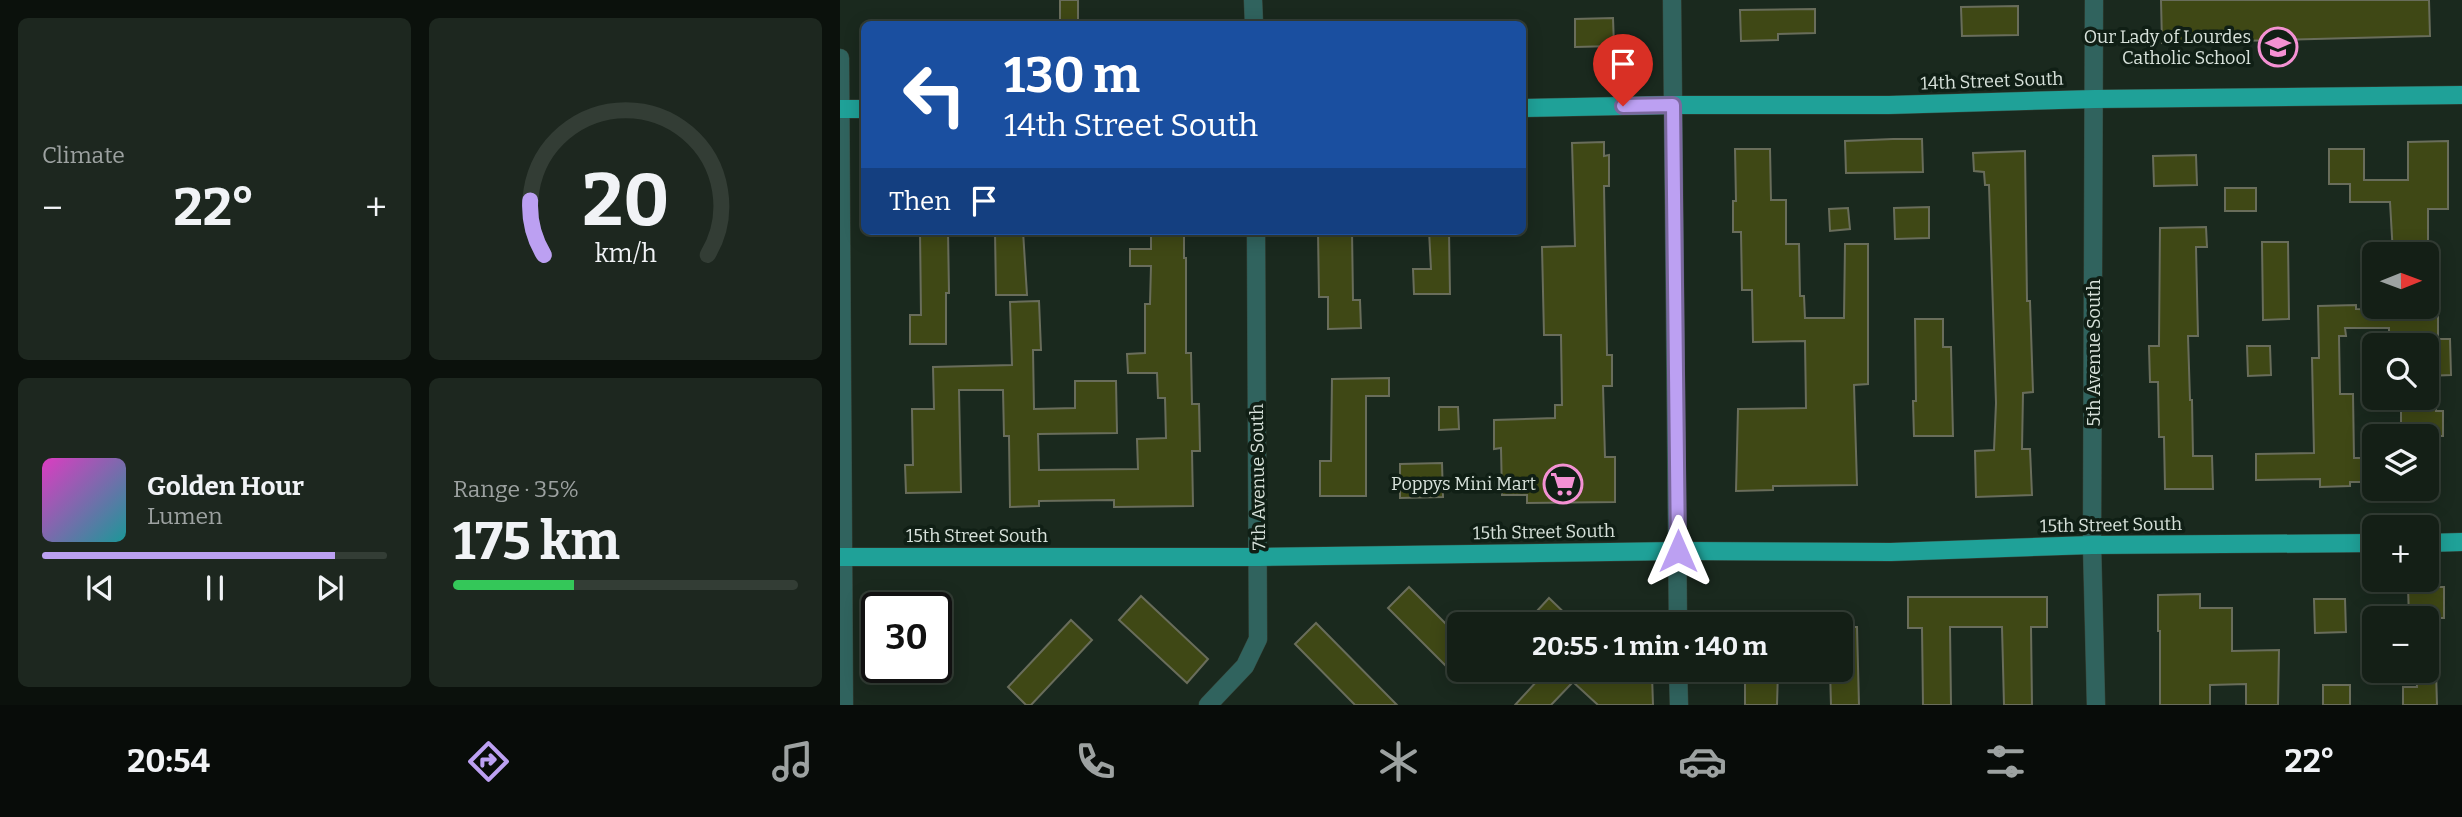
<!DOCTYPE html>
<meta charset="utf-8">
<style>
:root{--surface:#141f16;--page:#1d271f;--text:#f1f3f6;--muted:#9da2a1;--line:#333d35;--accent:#bca0f2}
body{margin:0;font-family:Bitter,serif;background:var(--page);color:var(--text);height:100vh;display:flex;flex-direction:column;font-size:26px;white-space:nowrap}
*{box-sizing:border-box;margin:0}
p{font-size:23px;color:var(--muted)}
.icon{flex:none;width:38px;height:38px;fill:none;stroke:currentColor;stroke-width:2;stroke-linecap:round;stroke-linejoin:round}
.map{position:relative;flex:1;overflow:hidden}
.side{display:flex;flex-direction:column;gap:18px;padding:18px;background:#0b110c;width:840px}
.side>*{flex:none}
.banner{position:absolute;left:21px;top:21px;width:665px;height:214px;border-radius:10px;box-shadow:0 4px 18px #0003,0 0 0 2px var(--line);background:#1a4fa0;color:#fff;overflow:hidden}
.needle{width:46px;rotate:89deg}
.fabs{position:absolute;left:1522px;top:242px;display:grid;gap:14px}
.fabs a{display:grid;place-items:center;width:77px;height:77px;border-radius:10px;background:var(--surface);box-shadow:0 4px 18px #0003,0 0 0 2px var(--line);font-size:35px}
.speed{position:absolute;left:21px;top:592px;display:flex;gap:14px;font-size:35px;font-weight:700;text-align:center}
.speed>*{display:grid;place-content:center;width:91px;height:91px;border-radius:50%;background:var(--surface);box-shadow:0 4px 18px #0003,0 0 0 2px var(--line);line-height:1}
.speed .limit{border:4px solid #111;border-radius:10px;background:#fff;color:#111}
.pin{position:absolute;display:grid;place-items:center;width:60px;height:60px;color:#fff;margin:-72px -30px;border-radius:50% 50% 50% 0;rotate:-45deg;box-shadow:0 0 7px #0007}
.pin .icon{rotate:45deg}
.me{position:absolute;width:77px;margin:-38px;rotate:0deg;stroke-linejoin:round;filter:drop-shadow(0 0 5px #0008)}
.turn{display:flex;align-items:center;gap:24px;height:147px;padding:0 28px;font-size:32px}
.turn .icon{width:91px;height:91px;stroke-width:2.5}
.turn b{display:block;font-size:49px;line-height:60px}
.then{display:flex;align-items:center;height:66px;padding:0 28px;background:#0003;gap:14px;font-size:26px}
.big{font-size:52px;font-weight:700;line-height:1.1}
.side .card{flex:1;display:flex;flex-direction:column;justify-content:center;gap:10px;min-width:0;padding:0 24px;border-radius:10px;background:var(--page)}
.side .dial{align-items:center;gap:0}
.dial svg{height:182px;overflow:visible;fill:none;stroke:var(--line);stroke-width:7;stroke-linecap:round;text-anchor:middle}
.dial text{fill:var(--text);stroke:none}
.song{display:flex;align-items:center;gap:21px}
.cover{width:84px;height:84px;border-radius:10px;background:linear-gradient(135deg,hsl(310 70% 55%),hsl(180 70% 35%))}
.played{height:7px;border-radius:4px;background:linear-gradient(90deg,var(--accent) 85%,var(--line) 85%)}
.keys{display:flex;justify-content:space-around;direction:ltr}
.heat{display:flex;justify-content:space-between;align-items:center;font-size:38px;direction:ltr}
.charge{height:10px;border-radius:5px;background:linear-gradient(90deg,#34c759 35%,var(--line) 0)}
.side .tiles{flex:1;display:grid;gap:18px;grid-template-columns:repeat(2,1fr)}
.trip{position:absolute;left:607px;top:612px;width:406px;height:70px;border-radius:10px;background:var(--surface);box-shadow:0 4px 18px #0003,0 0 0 2px var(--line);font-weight:700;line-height:70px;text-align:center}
.menu{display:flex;height:112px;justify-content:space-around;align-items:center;background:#080c09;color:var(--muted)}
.menu .icon{width:49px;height:49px}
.menu .current{color:var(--accent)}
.menu b{font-size:32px;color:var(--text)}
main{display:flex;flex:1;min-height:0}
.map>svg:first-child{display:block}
.building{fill:#3f4815;stroke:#696d5b;stroke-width:2}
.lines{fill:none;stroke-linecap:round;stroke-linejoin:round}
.minor-casing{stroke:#38473c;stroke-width:19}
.primary-casing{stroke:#38473c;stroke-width:19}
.minor{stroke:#30635e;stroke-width:18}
.primary{stroke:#1fa198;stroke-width:18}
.route-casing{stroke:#7a689d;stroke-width:18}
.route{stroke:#bca0f2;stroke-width:12}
.labels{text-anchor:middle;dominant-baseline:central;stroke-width:7;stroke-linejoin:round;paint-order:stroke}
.poi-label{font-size:18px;fill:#d8e2db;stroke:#101f15;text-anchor:end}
.street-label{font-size:18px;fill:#d8e2db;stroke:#101f15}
</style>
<main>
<section class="side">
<div class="tiles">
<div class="card"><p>Climate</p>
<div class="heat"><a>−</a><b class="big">22°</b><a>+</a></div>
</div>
<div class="card dial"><svg viewBox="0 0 100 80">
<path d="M14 69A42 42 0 1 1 86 69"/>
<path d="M14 69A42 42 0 0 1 8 45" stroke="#bca0f2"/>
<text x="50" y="56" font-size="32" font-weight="700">20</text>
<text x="50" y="72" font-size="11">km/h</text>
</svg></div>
<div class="card">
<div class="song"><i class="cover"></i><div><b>Golden Hour</b><p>Lumen</p></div></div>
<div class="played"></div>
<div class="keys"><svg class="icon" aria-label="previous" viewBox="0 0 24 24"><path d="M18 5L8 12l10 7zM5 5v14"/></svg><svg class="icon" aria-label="pause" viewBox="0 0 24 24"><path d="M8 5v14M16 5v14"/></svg><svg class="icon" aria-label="next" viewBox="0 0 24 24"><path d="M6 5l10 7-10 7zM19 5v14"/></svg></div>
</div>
<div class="card"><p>Range · 35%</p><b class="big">175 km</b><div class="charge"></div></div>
</div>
</section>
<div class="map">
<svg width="1622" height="705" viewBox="0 0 1622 705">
<rect width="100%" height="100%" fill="#1a291e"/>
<!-- building -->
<g class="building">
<rect x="220" y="0" width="18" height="24"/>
<polygon points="1321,0 1589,0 1590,36 1322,43"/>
<polygon points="1178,6 1178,35 1122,36 1121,7"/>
<polygon points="975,9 975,33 938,34 938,40 901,41 900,10"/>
<polygon points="773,18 774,46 735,47 735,19"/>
<polygon points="1053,139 1082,139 1083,172 1006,173 1005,141"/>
<polygon points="1608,141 1608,209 1588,209 1588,254 1553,254 1550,202 1510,202 1510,184 1489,184 1489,149 1524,149 1524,180 1568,180 1568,142"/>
<polygon points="764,142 764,156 769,155 769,186 764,186 767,355 772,355 772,386 763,386 765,457 775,457 775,502 687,503 687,495 662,495 661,448 654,449 654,420 715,418 715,405 722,405 721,335 704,335 702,247 735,246 732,143"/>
<polygon points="895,149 930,149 931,200 946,200 946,244 959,244 960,296 964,296 965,318 1004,318 1005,244 1028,244 1028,384 1014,385 1017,485 933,486 933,490 896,491 898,409 966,408 965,341 913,342 912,290 902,290 901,232 893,232 893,201 896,201"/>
<polygon points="1185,151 1187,301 1190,301 1193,392 1183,393 1182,449 1190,449 1192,495 1136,497 1135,451 1154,450 1156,403 1149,185 1145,185 1144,172 1134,171 1133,153"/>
<polygon points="1356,155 1357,185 1314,186 1313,156"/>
<rect x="1385" y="188" width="31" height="23"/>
<polygon points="1089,207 1089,238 1055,239 1054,208"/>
<polygon points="1008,208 1010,229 990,231 989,209"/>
<polygon points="1366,227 1367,247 1356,247 1358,336 1348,336 1350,400 1352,400 1353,456 1372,456 1373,489 1325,489 1324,437 1319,437 1318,382 1310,382 1309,346 1319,346 1320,228"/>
<polygon points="80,231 108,231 109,293 106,293 106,344 70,344 70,315 81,315"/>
<polygon points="155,231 183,231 187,295 156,295"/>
<polygon points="311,231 344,231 344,258 346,258 346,353 351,353 352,404 359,404 360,451 352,451 353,506 274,507 274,500 199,501 199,506 170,507 169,436 164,436 163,390 119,390 121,492 66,493 65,465 73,465 72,409 94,409 93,367 172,365 170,302 199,301 201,350 193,350 194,409 235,408 235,381 276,381 277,433 198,434 199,470 298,469 297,439 326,438 325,398 318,398 317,373 288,373 287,354 305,353 305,304 310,304 311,266 290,266 290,249 311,249"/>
<polygon points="478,231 512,231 513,300 520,300 521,328 488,329 488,297 479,297"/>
<polygon points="589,231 609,231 610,294 574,294 573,269 591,269"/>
<polygon points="1422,242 1448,242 1449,319 1423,320"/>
<polygon points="1516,305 1516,309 1561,310 1561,306 1598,306 1598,339 1610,339 1611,375 1587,376 1587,345 1571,345 1571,334 1549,334 1549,328 1505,328 1506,336 1499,336 1500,394 1513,394 1514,458 1535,458 1535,482 1510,482 1510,486 1480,487 1480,479 1416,480 1416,454 1474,453 1472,358 1479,358 1478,306"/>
<polygon points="1075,319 1103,319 1103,347 1111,347 1113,436 1074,436 1073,401 1076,401"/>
<polygon points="1407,346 1430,346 1431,375 1408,376"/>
<polygon points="549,378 549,396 526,396 526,496 480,496 480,461 491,461 492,379"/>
<polygon points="1561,397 1596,397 1596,411 1603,411 1603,436 1561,436"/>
<polygon points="599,407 618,407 619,429 599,430"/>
<polygon points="602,463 603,497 560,498 560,464"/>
<polygon points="569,587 620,638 620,680 548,608"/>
<polygon points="1568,587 1604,587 1604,618 1569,618"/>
<polygon points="1360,594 1360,608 1392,608 1392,651 1439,650 1438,705 1406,705 1406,684 1370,685 1370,705 1320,705 1320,631 1318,631 1318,595"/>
<polygon points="301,596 368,659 347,683 279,620"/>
<polygon points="1068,597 1207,597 1207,627 1191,627 1192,705 1164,705 1162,627 1110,627 1111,705 1083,705 1082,628 1068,628"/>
<polygon points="709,598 737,625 684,625"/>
<polygon points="1474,599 1505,599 1506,632 1475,633"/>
<polygon points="231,620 252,640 191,705 186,705 168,687"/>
<polygon points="476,623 557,705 515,705 455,644"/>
<polygon points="1001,627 1017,627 1019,705 991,705 990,670 1001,670"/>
<polygon points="707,670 772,670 778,676 812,675 813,705 758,705 733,682 711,705 675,705"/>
<polygon points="905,670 938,670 937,705 905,705"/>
<polygon points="1576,670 1596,670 1597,705 1563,705 1563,687 1577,687"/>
<rect x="1483" y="685" width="27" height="20"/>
</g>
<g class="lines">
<defs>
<g id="minor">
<polyline points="413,0 414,24"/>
<polyline points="832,0 838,625"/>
<polyline points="1254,0 1252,545 1256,705"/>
<polyline points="0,58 4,705"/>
<polyline points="838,670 839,705"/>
<polyline points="368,705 405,666 418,639 416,231"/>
</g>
<g id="primary">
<polyline points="682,108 833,105 1049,105 1255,99 1622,95"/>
<polyline points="0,109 24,109"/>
<polyline points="1587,543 1622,542"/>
<polyline points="0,557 419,557 838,551 1051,552 1252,545 1535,543"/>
</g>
</defs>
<!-- minor casing -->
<use href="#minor" class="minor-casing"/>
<!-- primary casing -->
<use href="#primary" class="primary-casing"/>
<!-- minor -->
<use href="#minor" class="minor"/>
<!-- primary -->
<use href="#primary" class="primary"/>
</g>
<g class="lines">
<defs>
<polyline id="route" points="783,106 833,105 838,551"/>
</defs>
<!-- route casing -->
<use href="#route" class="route-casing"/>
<!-- route -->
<use href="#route" class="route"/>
</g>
<!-- icons -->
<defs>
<symbol id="school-ring" viewBox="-11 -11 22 22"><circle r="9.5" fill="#101f15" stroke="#f491d3" stroke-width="1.5"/><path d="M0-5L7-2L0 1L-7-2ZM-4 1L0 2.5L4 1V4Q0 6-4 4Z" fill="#f491d3"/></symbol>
<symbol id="supermarket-ring" viewBox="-11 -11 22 22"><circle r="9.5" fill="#101f15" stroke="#f491d3" stroke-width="1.5"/><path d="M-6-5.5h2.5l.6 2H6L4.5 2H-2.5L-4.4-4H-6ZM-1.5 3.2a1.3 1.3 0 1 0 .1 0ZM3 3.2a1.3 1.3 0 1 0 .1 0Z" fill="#f491d3"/></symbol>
</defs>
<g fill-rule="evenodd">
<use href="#school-ring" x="1416" y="25" width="44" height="44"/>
<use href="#supermarket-ring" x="701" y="462" width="44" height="44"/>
</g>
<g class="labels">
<!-- poi labels -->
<g class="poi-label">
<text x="1411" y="37">Our Lady of Lourdes<tspan x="1411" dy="21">Catholic School</tspan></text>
<text x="696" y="484">Poppys Mini Mart</text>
</g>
<!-- street labels -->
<g class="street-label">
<text transform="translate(1152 81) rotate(-2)">14th Street South</text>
<text transform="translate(1254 353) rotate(-90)">5th Avenue South</text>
<text transform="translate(418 477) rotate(-91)">7th Avenue South</text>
<text transform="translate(1271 525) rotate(-1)">15th Street South</text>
<text transform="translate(704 532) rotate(-1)">15th Street South</text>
<text x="137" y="536">15th Street South</text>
</g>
</g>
</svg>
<div class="fabs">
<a><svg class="needle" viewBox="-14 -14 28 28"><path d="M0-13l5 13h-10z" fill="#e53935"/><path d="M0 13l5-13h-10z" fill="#9da2a1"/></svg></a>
<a><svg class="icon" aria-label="search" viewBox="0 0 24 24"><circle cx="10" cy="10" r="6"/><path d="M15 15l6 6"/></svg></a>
<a><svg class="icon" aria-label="layers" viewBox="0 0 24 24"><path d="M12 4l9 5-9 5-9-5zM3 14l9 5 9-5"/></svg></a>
<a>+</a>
<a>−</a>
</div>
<div class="speed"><div class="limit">30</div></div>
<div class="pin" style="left:783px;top:106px;background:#d93025"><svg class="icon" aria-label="arrive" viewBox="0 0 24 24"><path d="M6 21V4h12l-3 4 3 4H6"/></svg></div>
<svg class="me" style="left:838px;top:551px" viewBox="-20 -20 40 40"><path d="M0-17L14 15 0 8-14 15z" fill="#bca0f2" stroke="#fff" stroke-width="4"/></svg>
<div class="trip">20:55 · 1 min · 140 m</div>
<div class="banner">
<div class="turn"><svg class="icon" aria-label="left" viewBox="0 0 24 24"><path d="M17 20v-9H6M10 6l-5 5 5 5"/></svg><div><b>130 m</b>14th Street South</div></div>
<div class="then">Then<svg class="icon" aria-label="arrive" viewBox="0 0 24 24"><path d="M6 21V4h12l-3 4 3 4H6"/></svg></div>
</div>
</div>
</main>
<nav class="menu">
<b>20:54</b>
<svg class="icon current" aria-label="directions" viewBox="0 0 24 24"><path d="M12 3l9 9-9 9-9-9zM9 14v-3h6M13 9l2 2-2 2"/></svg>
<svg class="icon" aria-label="music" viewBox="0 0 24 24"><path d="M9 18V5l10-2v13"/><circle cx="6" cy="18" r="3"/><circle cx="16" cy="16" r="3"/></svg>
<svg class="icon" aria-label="phone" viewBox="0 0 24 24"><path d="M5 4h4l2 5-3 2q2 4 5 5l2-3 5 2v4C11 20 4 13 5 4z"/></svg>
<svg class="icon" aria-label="climate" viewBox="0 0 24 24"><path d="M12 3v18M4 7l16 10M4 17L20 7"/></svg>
<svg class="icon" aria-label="car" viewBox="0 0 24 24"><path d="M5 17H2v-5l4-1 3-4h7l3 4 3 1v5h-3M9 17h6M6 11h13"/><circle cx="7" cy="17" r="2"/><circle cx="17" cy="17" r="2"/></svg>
<svg class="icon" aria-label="filters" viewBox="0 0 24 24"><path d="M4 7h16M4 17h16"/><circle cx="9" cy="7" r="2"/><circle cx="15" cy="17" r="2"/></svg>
<b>22°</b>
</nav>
